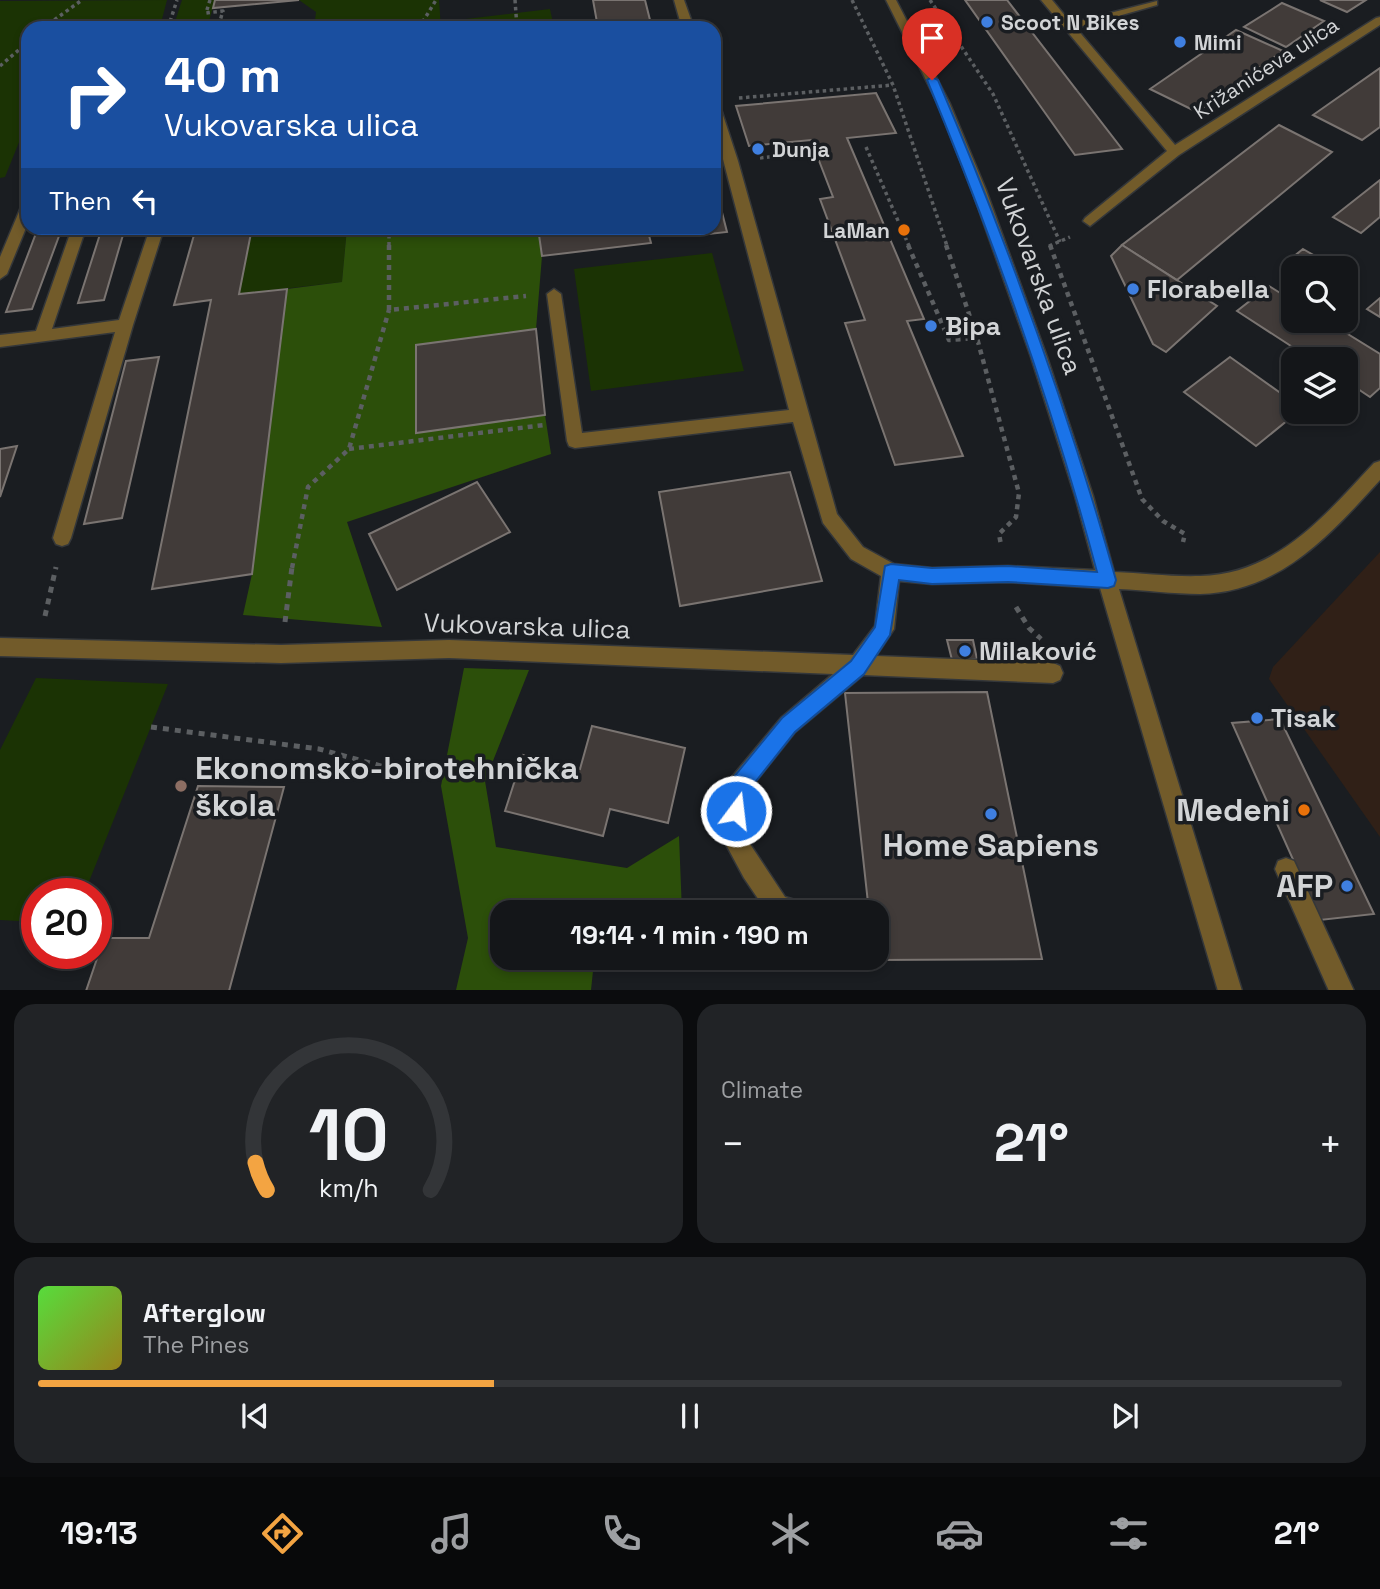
<!DOCTYPE html>
<meta charset="utf-8">
<style>
:root{--surface:#141619;--page:#212326;--text:#f1f3f6;--muted:#9d9fa2;--line:#333538;--accent:#f3a442}
body{margin:0;font-family:"Space Grotesk",sans-serif;background:var(--page);color:var(--text);height:100vh;display:flex;flex-direction:column;font-size:26px;white-space:nowrap}
*{box-sizing:border-box;margin:0}
p{font-size:23px;color:var(--muted)}
.icon{flex:none;width:38px;height:38px;fill:none;stroke:currentColor;stroke-width:2;stroke-linecap:round;stroke-linejoin:round}
.map{position:relative;height:990px;overflow:hidden}
.drawer{display:flex;flex-direction:column;gap:14px;padding:14px;background:#0b0c0e;flex:1}
.drawer>*{flex:none}
.top-card{position:absolute;left:21px;top:21px;width:700px;height:214px;border-radius:21px;box-shadow:0 4px 10px #0003,0 0 0 2px var(--line);background:#1a4fa0;color:#fff;overflow:hidden}
.fabs{position:absolute;left:1281px;top:256px;display:grid;gap:14px}
.fabs a{display:grid;place-items:center;width:77px;height:77px;border-radius:14px;background:var(--surface);box-shadow:0 4px 10px #0003,0 0 0 2px var(--line);font-size:35px}
.speed{position:absolute;left:21px;top:878px;display:flex;gap:14px;font-size:35px;font-weight:700;text-align:center}
.speed>*{display:grid;place-content:center;width:91px;height:91px;border-radius:50%;background:var(--surface);box-shadow:0 4px 10px #0003,0 0 0 2px var(--line);line-height:1}
.speed .limit{border:10px solid #d22;background:#fff;color:#111}
.pin{position:absolute;display:grid;place-items:center;width:60px;height:60px;color:#fff;margin:-72px -30px;border-radius:50% 50% 50% 0;rotate:-45deg;box-shadow:0 0 7px #0007}
.pin .icon{rotate:45deg}
.me{position:absolute;width:77px;margin:-38px;rotate:15deg;stroke-linejoin:round;filter:drop-shadow(0 0 5px #0008)}
.turn{display:flex;align-items:center;gap:24px;height:147px;padding:0 28px;font-size:32px}
.turn .icon{width:91px;height:91px;stroke-width:2.5}
.turn b{display:block;font-size:49px;line-height:60px}
.then{display:flex;align-items:center;height:66px;padding:0 28px;background:#0003;gap:14px;font-size:26px}
.big{font-size:52px;font-weight:700;line-height:1.1}
.drawer .tile{flex:1;display:flex;flex-direction:column;justify-content:center;gap:10px;min-width:0;padding:0 24px;border-radius:21px;background:var(--page)}
.drawer .dial{align-items:center;gap:0}
.dial svg{height:182px;overflow:visible;fill:none;stroke:var(--line);stroke-width:7;stroke-linecap:round;text-anchor:middle}
.dial text{fill:var(--text);stroke:none}
.song{display:flex;align-items:center;gap:21px}
.cover{width:84px;height:84px;border-radius:10px;background:linear-gradient(135deg,hsl(110 70% 55%),hsl(50 70% 35%))}
.played{height:7px;border-radius:4px;background:linear-gradient(90deg,var(--accent) 35%,var(--line) 35%)}
.keys{display:flex;justify-content:space-around;direction:ltr}
.heat{display:flex;justify-content:space-between;align-items:center;font-size:38px;direction:ltr}
.drawer .tiles{flex:1;display:grid;gap:14px;grid-template-columns:1fr 1fr}
.tile:last-child{grid-column:span 2}
.trip{position:absolute;left:490px;top:900px;width:399px;height:70px;border-radius:21px;background:var(--surface);box-shadow:0 4px 10px #0003,0 0 0 2px var(--line);font-weight:700;line-height:70px;text-align:center}
.tab-bar{display:flex;height:112px;justify-content:space-around;align-items:center;background:#08090a;color:var(--muted)}
.tab-bar .icon{width:49px;height:49px}
.tab-bar .on{color:var(--accent)}
.tab-bar b{font-size:32px;color:var(--text)}
.map>svg:first-child{display:block}
.commercial{fill:#302017}
.green{fill:#1b3304}
.forest{fill:#2c4f0a}
.building{fill:#413b39;stroke:#7a7471;stroke-width:2}
.lines{fill:none;stroke-linecap:round;stroke-linejoin:round}
.minor-casing{stroke:#34373a;stroke-width:3}
.path-far2{stroke:#5c5f62;stroke-width:3.5;stroke-dasharray:3.5 3.5;stroke-linecap:butt}
.path-far1{stroke:#5c5f62;stroke-width:4.5;stroke-dasharray:5 5;stroke-linecap:butt}
.path{stroke:#5c5f62;stroke-width:5;stroke-dasharray:6 6;stroke-linecap:butt}
.minor{fill:#725b2a;fill-rule:evenodd}
.route{fill:#1a73e8;stroke:#114b97;stroke-width:2}
.shop-dot{fill:#3f7fe0;stroke:#1a1d21;stroke-width:2.5}
.food-dot{fill:#e8710a;stroke:#1a1d21;stroke-width:2.5}
.education-dot{fill:#8d6e63;stroke:#1a1d21;stroke-width:2.5}
.labels{text-anchor:middle;dominant-baseline:central;stroke-width:7;stroke-linejoin:round;paint-order:stroke}
.far-poi-label{font-size:21px;font-weight:bold;fill:#d2d4d6;stroke:#1a1d21;text-anchor:start}
.far-street-label{font-size:21px;fill:#d2d4d6;stroke:#1a1d21}
.street-label{font-size:26px;fill:#d2d4d6;stroke:#1a1d21}
.poi-label{font-size:26px;font-weight:bold;fill:#d2d4d6;stroke:#1a1d21;text-anchor:start}
.near-poi-label{font-size:32px;font-weight:bold;fill:#d2d4d6;stroke:#1a1d21;text-anchor:end}
</style>
<div class="map">
<svg width="1380" height="991" viewBox="0 0 1380 991">
<rect width="100%" height="100%" fill="#1a1d21"/>
<!-- commercial -->
<polygon class="commercial" points="1380,552 1380,837 1269,679 1273,667"/>
<!-- green -->
<g class="green">
<polygon points="167,0 161,23 112,28 28,28 28,120 5,177 0,178 0,1"/>
<polygon points="182,0 215,0 207,28 173,28"/>
<polygon points="299,0 439,0 441,28 314,28 316,12"/>
<polygon points="550,9 554,28 449,28 449,21"/>
<polygon points="252,228 347,228 342,282 239,294"/>
<polygon points="712,253 744,371 591,391 574,269"/>
<polygon points="36,678 168,684 84,894 37,894 37,922 0,920 0,750"/>
</g>
<!-- forest -->
<g class="forest">
<polygon points="347,228 538,228 542,256 536,329 416,345 416,433 545,415 551,454 347,522 382,627 243,615 252,574 287,289 342,282"/>
<polygon points="464,668 529,670 485,781 496,847 627,868 679,836 682,912 502,912 502,957 685,957 685,969 593,971 591,990 456,990 468,938 441,786"/>
</g>
<!-- building -->
<g class="building">
<polygon points="215,0 299,0 213,8"/>
<polygon points="593,0 645,0 652,28 598,28"/>
<polygon points="965,0 1007,0 1122,149 1075,155"/>
<polygon points="1320,0 1366,0 1347,12"/>
<polygon points="1282,3 1324,21 1286,47 1244,27"/>
<polygon points="1236,30 1283,51 1197,112 1150,89"/>
<polygon points="1380,68 1380,127 1362,140 1313,115"/>
<polygon points="876,93 896,133 847,138 924,319 907,321 963,456 895,465 845,323 865,320 820,199 833,197 811,140 749,146 736,106"/>
<polygon points="1279,125 1332,152 1177,280 1122,245"/>
<polygon points="1380,180 1380,217 1361,233 1333,217"/>
<polygon points="714,181 727,232 700,235 698,228 714,228"/>
<polygon points="38,228 62,228 32,309 6,312"/>
<polygon points="102,228 125,228 104,300 78,303"/>
<polygon points="196,228 252,228 239,294 287,289 252,574 152,589 211,300 174,305"/>
<polygon points="538,228 647,228 651,243 542,256"/>
<polygon points="1122,245 1217,306 1166,352 1153,344 1111,256"/>
<polygon points="1303,249 1336,268 1293,268 1293,272 1283,265"/>
<polygon points="1269,286 1293,301 1293,320 1325,320 1380,354 1380,388 1370,397 1346,381 1346,359 1311,359 1237,311"/>
<polygon points="1380,298 1380,317 1367,309"/>
<polygon points="536,329 545,415 416,433 416,345"/>
<polygon points="159,357 122,518 84,524 126,361"/>
<polygon points="1230,357 1293,402 1293,411 1299,411 1256,446 1184,392"/>
<polygon points="17,446 0,497 0,449"/>
<polygon points="790,472 822,581 680,606 659,492"/>
<polygon points="477,482 510,532 397,590 369,534"/>
<polygon points="947,640 973,640 977,659 952,660"/>
<polygon points="987,692 1042,959 875,960 877,912 869,912 845,693"/>
<polygon points="1280,719 1374,914 1320,920 1232,723"/>
<polygon points="592,726 685,748 668,823 610,809 603,836 505,811 523,755 580,769"/>
<polygon points="198,786 284,787 229,991 86,991 104,938 149,938"/>
</g>
<g class="lines">
<defs>
<g id="minor">
<polygon points="674,0 684,0 694,28 682,28"/>
<path d="M886 0H896L950 104 986 190 1047 357 1093 496 1114 572C1143 573 1172 577 1200 576 1278 574 1325 515 1374 463L1380 461V480C1330 535 1280 592 1200 594 1173 594 1146 590 1119 589L1242 991H1218L1100 588 1008 582 932 584 899 581 894 629 876 656 1053 663 1060 666 1063 673 1060 680 1053 683 863 675 795 732 749 790 744 835 785 897 808 904 811 912H767L744 878 722 837 728 786 731 778 781 718 833 674 449 658 281 663 0 656V638L281 645 449 640 853 655 875 626 881 576 851 559 823 523 793 422 575 448 569 446 567 441 547 294 554 289 561 294 582 433 789 410 714 125V102L720 106 738 161 837 514 863 547 894 564 932 568 1008 566 1095 570 1075 496 1031 357 972 190 938 104Z"/>
<polygon points="1041,0 1052,0 1071,23 1157,1 1157,5 1076,28 1175,145 1376,18 1380,17 1380,25 1179,155 1090,226 1083,221 1085,218 1167,151"/>
<polygon points="28,202 28,223 7,274 0,279 0,257 21,207"/>
<polygon points="72,228 86,228 52,329 119,320 150,228 164,228 133,325 71,538 68,544 62,546 56,544 53,538 115,332 0,347 0,335 36,331"/>
<polygon points="1286,858 1294,861 1354,991 1329,991 1275,869 1278,861"/>
</g>
</defs>
<!-- minor casing -->
<use href="#minor" class="minor-casing"/>
<!-- path-far2 -->
<g class="path-far2">
<polyline points="210,0 206,13 223,11 219,24"/>
<polyline points="515,0 517,28"/>
<polyline points="852,0 893,85 947,246"/>
<polyline points="930,0 993,94 1060,242"/>
<polyline points="43,28 82,0"/>
<polyline points="168,28 177,0"/>
<polyline points="419,28 436,0"/>
<polyline points="0,66 28,42"/>
<polyline points="739,98 893,85"/>
<polyline points="866,147 909,246"/>
<polyline points="760,158 804,153"/>
<polyline points="389,228 389,246"/>
<polyline points="1049,246 1070,237"/>
</g>
<!-- path-far1 -->
<g class="path-far1">
<polyline points="389,245 389,310 526,296"/>
<polyline points="908,245 949,340 977,338"/>
<polyline points="946,245 977,338 1019,493 1016,517 999,534 1001,545"/>
<polyline points="1050,245 1142,499 1163,521 1185,534 1183,542"/>
<polyline points="349,449 544,425"/>
<polyline points="292,568 308,487 349,449 389,310"/>
</g>
<!-- path -->
<g class="path">
<polyline points="1016,607 1029,628 1041,639"/>
<polyline points="45,616 56,567"/>
<polyline points="285,622 292,567"/>
<polyline points="151,727 319,749 403,772"/>
</g>
<!-- minor -->
<use href="#minor" class="minor"/>
</g>
<!-- route -->
<path class="route" d="M932 77 938 80C1008 243 1068 410 1116 580L1114 586 1108 588 1008 582 932 584 899 580 890 635 864 674 795 732 749 790 743 818 736 821 729 818 726 811 732 779 782 718 851 661 875 627 885 566 891 564 932 568 1008 566 1097 572C1052 404 994 241 927 80Z"/>
<!-- markers -->
<g class="shop-dot">
<circle cx="987" cy="22" r="7"/>
<circle cx="1180" cy="42" r="7"/>
<circle cx="758" cy="149" r="7"/>
<circle cx="1133" cy="289" r="7"/>
<circle cx="931" cy="326" r="7"/>
<circle cx="965" cy="651" r="7"/>
<circle cx="1257" cy="718" r="7"/>
<circle cx="991" cy="814" r="7"/>
<circle cx="1347" cy="886" r="7"/>
</g>
<g class="food-dot">
<circle cx="904" cy="230" r="7"/>
<circle cx="1304" cy="810" r="7"/>
</g>
<circle class="education-dot" cx="181" cy="786" r="7"/>
<g class="labels">
<!-- far-poi labels -->
<g class="far-poi-label">
<text x="1001" y="22">Scoot N Bikes</text>
<text x="1194" y="42">Mimi</text>
<text x="772" y="149">Dunja</text>
<text x="890" y="230" text-anchor="end">LaMan</text>
</g>
<!-- far-street labels -->
<g class="far-street-label">
<text transform="translate(1266 68) rotate(-33)">Križanićeva ulica</text>
</g>
<!-- street labels -->
<g class="street-label">
<text transform="translate(1039 276) rotate(70)">Vukovarska ulica</text>
<text transform="translate(527 626) rotate(2)">Vukovarska ulica</text>
</g>
<!-- poi labels -->
<g class="poi-label">
<text x="1147" y="289">Florabella</text>
<text x="945" y="326">Bipa</text>
<text x="979" y="651">Milaković</text>
<text x="1271" y="718">Tisak</text>
</g>
<!-- near-poi labels -->
<g class="near-poi-label">
<text x="195" y="768" text-anchor="start">Ekonomsko-birotehnička<tspan x="195" dy="37">škola</tspan></text>
<text x="1290" y="810">Medeni</text>
<text x="991" y="845" text-anchor="middle">Home Sapiens</text>
<text x="1333" y="886">AFP</text>
</g>
</g>
</svg>
<div class="fabs">
<a><svg class="icon" aria-label="search" viewBox="0 0 24 24"><circle cx="10" cy="10" r="6"/><path d="M15 15l6 6"/></svg></a>
<a><svg class="icon" aria-label="layers" viewBox="0 0 24 24"><path d="M12 4l9 5-9 5-9-5zM3 14l9 5 9-5"/></svg></a>
</div>
<div class="speed"><div class="limit">20</div></div>
<div class="pin" style="left:932px;top:80px;background:#d93025"><svg class="icon" aria-label="arrive" viewBox="0 0 24 24"><path d="M6 21V4h12l-3 4 3 4H6"/></svg></div>
<svg class="me" style="left:736px;top:811px" viewBox="-20 -20 40 40"><circle r="17" fill="#1a73e8" stroke="#fff" stroke-width="3"/><path d="M0-11L8 9 0 5-8 9z" fill="#fff"/></svg>
<div class="trip">19:14 · 1 min · 190 m</div>
<div class="top-card">
<div class="turn"><svg class="icon" aria-label="right" viewBox="0 0 24 24"><path d="M7 20v-9h11M14 6l5 5-5 5"/></svg><div><b>40 m</b>Vukovarska ulica</div></div>
<div class="then">Then<svg class="icon" aria-label="left" viewBox="0 0 24 24"><path d="M17 20v-9H6M10 6l-5 5 5 5"/></svg></div>
</div>
</div>
<section class="drawer">
<div class="tiles">
<div class="tile dial"><svg viewBox="0 0 100 80">
<path d="M14 69A42 42 0 1 1 86 69"/>
<path d="M14 69A42 42 0 0 1 9 57" stroke="#f3a442"/>
<text x="50" y="56" font-size="32" font-weight="700">10</text>
<text x="50" y="72" font-size="11">km/h</text>
</svg></div>
<div class="tile"><p>Climate</p>
<div class="heat"><a>−</a><b class="big">21°</b><a>+</a></div>
</div>
<div class="tile">
<div class="song"><i class="cover"></i><div><b>Afterglow</b><p>The Pines</p></div></div>
<div class="played"></div>
<div class="keys"><svg class="icon" aria-label="previous" viewBox="0 0 24 24"><path d="M18 5L8 12l10 7zM5 5v14"/></svg><svg class="icon" aria-label="pause" viewBox="0 0 24 24"><path d="M8 5v14M16 5v14"/></svg><svg class="icon" aria-label="next" viewBox="0 0 24 24"><path d="M6 5l10 7-10 7zM19 5v14"/></svg></div>
</div>
</div>
</section>
<nav class="tab-bar">
<b>19:13</b>
<svg class="icon on" aria-label="directions" viewBox="0 0 24 24"><path d="M12 3l9 9-9 9-9-9zM9 14v-3h6M13 9l2 2-2 2"/></svg>
<svg class="icon" aria-label="music" viewBox="0 0 24 24"><path d="M9 18V5l10-2v13"/><circle cx="6" cy="18" r="3"/><circle cx="16" cy="16" r="3"/></svg>
<svg class="icon" aria-label="phone" viewBox="0 0 24 24"><path d="M5 4h4l2 5-3 2q2 4 5 5l2-3 5 2v4C11 20 4 13 5 4z"/></svg>
<svg class="icon" aria-label="climate" viewBox="0 0 24 24"><path d="M12 3v18M4 7l16 10M4 17L20 7"/></svg>
<svg class="icon" aria-label="car" viewBox="0 0 24 24"><path d="M5 17H2v-5l4-1 3-4h7l3 4 3 1v5h-3M9 17h6M6 11h13"/><circle cx="7" cy="17" r="2"/><circle cx="17" cy="17" r="2"/></svg>
<svg class="icon" aria-label="filters" viewBox="0 0 24 24"><path d="M4 7h16M4 17h16"/><circle cx="9" cy="7" r="2"/><circle cx="15" cy="17" r="2"/></svg>
<b>21°</b>
</nav>
